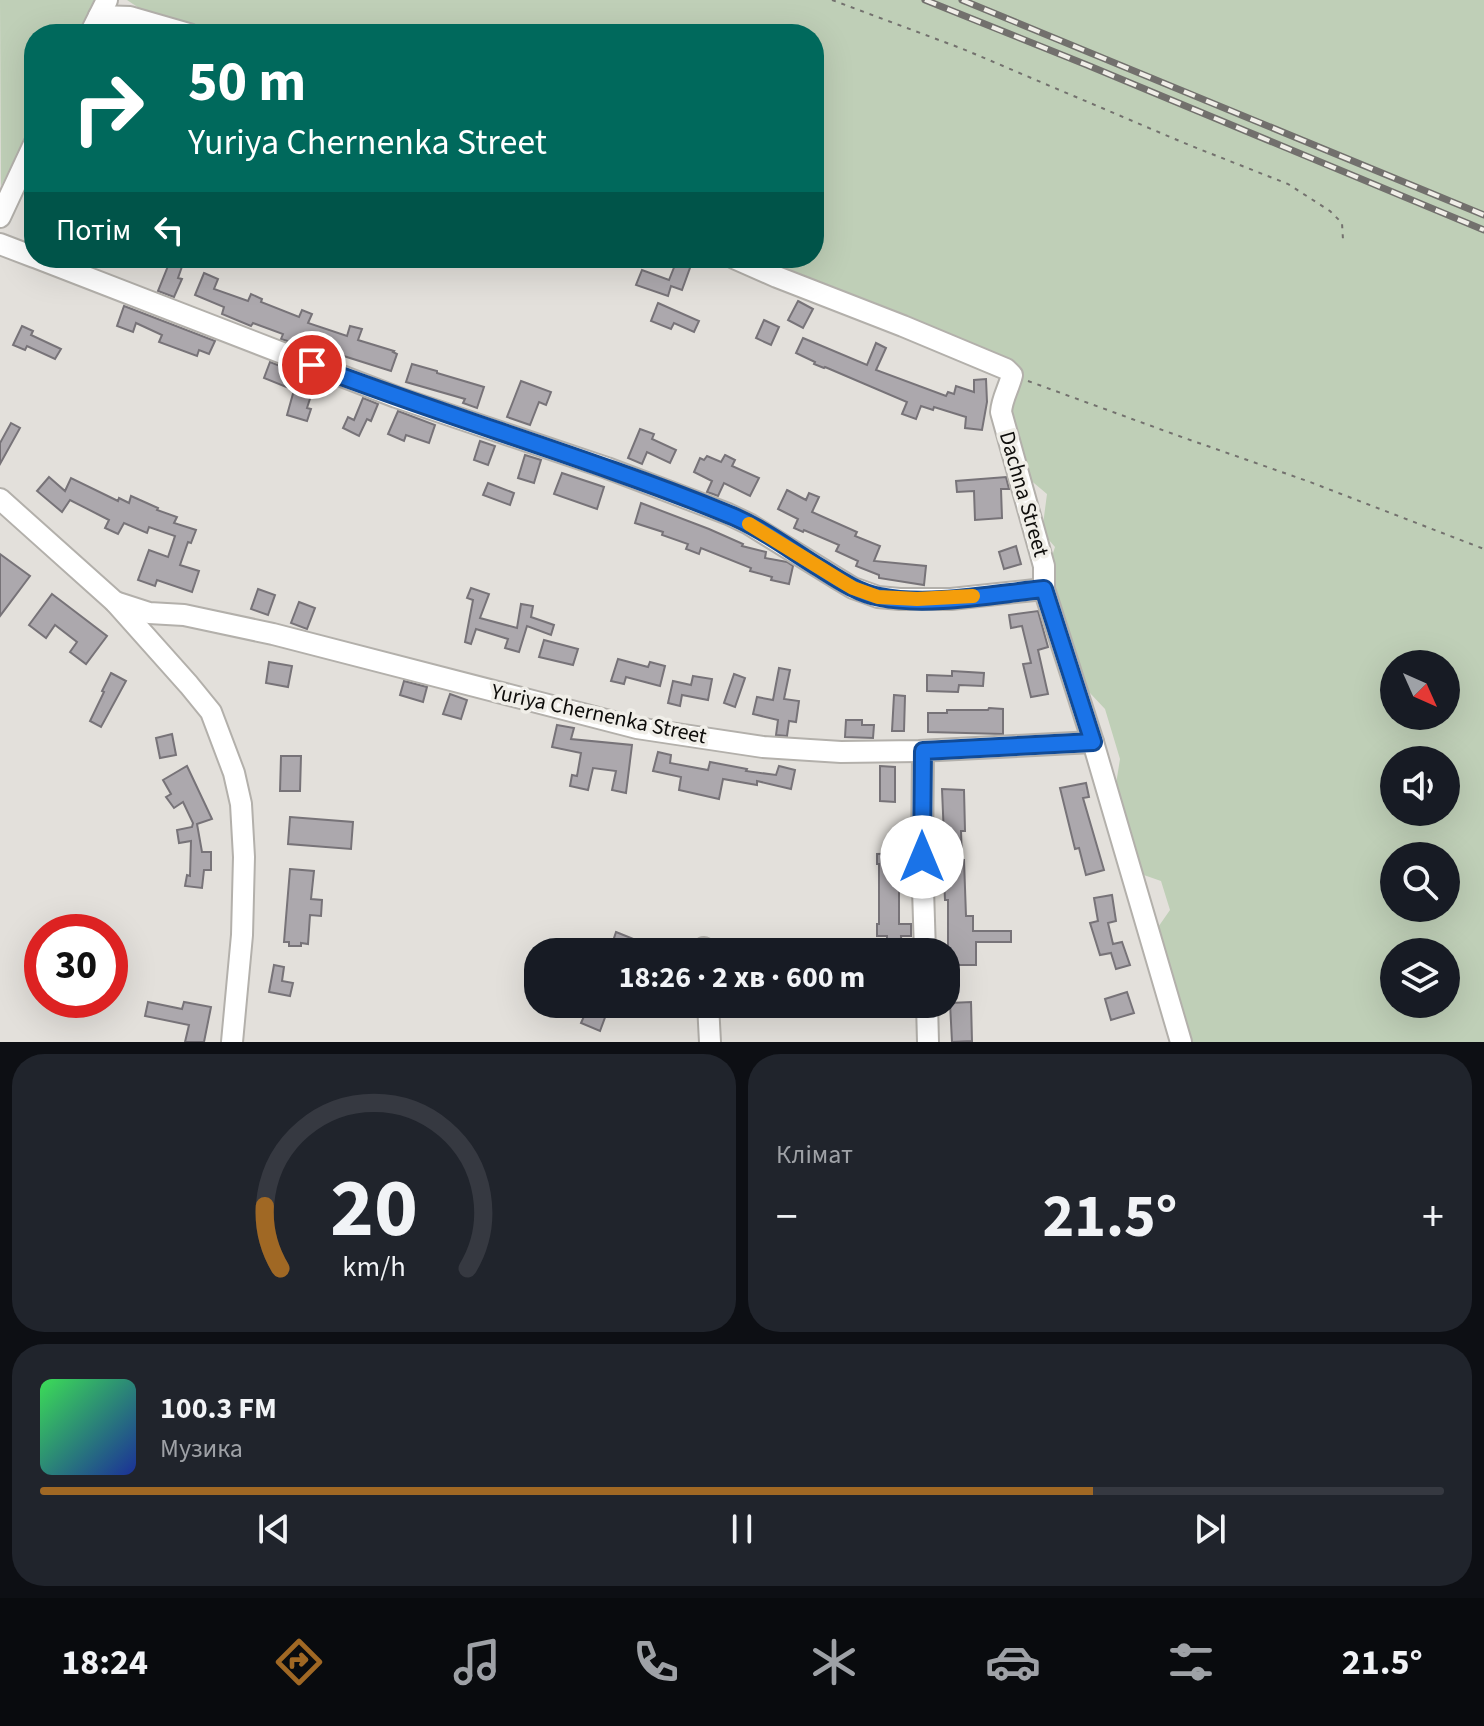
<!DOCTYPE html>
<html lang="uk">
<meta charset="utf-8">
<style>
:root{--surface:#171b24;--page:#20242c;--text:#f1f3f6;--muted:#9ea1a6;--line:#363941;--accent:#a06824}
body{margin:0;font-family:"Source Sans 3",sans-serif;background:var(--page);color:var(--text);height:100vh;display:flex;flex-direction:column;font-size:30px;white-space:nowrap}
*{box-sizing:border-box;margin:0}
p{font-size:26px;color:var(--muted)}
.icon{flex:none;width:44px;height:44px;fill:none;stroke:currentColor;stroke-width:2;stroke-linecap:round;stroke-linejoin:round}
.map{position:relative;height:1042px;overflow:hidden}
.details{display:flex;flex-direction:column;gap:12px;padding:12px;background:#0d0f14;flex:1}
.details>*{flex:none}
.top-card{position:absolute;left:24px;top:24px;width:800px;height:244px;border-radius:32px;box-shadow:0 8px 32px #0002;background:#00695c;color:#fff;overflow:hidden}
.needle{width:52px;rotate:135deg}
.buttons{position:absolute;left:1380px;top:650px;display:grid;gap:16px}
.buttons a{display:grid;place-items:center;width:80px;height:80px;border-radius:50%;background:var(--surface);box-shadow:0 8px 32px #0002;font-size:40px}
.speed{position:absolute;left:24px;top:914px;display:flex;gap:16px;font-size:40px;font-weight:700;text-align:center}
.speed>*{display:grid;place-content:center;width:104px;height:104px;border-radius:50%;background:var(--surface);box-shadow:0 8px 32px #0002;line-height:1}
.speed .limit{border:12px solid #d22;background:#fff;color:#111}
.pin{position:absolute;display:grid;place-items:center;width:68px;height:68px;color:#fff;margin:-34px;border:4px solid #fff;border-radius:50%;box-shadow:0 2px 8px #0007}
.me{position:absolute;width:88px;margin:-44px;rotate:0deg;stroke-linejoin:round;filter:drop-shadow(0 0 6px #0008)}
.turn{display:flex;align-items:center;gap:28px;height:168px;padding:0 32px;font-size:36px}
.turn .icon{width:104px;height:104px;stroke-width:2.5}
.turn b{display:block;font-size:56px;line-height:68px}
.then{display:flex;align-items:center;height:76px;padding:0 32px;background:#0003;gap:16px;font-size:30px}
.big{font-size:60px;font-weight:700;line-height:1.1}
.details .tile{flex:1;display:flex;flex-direction:column;justify-content:center;gap:12px;min-width:0;padding:0 28px;border-radius:32px;background:var(--page)}
.details .dial{align-items:center;gap:0}
.dial svg{height:208px;overflow:visible;fill:none;stroke:var(--line);stroke-width:7;stroke-linecap:round;text-anchor:middle}
.dial text{fill:var(--text);stroke:none}
.song{display:flex;align-items:center;gap:24px}
.cover{width:96px;height:96px;border-radius:12px;background:linear-gradient(135deg,hsl(130 70% 55%),hsl(230 70% 35%))}
.played{height:8px;border-radius:4px;background:linear-gradient(90deg,var(--accent) 75%,var(--line) 75%)}
.keys{display:flex;justify-content:space-around;direction:ltr}
.heat{display:flex;justify-content:space-between;align-items:center;font-size:44px;direction:ltr}
.details .tiles{flex:1;display:grid;gap:12px;grid-template-columns:1fr 1fr}
.tile:last-child{grid-column:span 2}
.trip{position:absolute;left:524px;top:938px;width:436px;height:80px;border-radius:32px;background:var(--surface);box-shadow:0 8px 32px #0002;font-weight:700;line-height:80px;text-align:center}
.menu{display:flex;height:128px;justify-content:space-around;align-items:center;background:#090b0e;color:var(--muted)}
.menu .icon{width:56px;height:56px}
.menu .active{color:var(--accent)}
.menu b{font-size:36px;color:var(--text)}
.map>svg:first-child{display:block}
.green{fill:#bfcfb7;fill-rule:evenodd}
.building{fill:#aca8ad;stroke:#777378;stroke-width:2}
.lines{fill:none;stroke-linecap:round;stroke-linejoin:round}
.minor-casing{stroke:#b3b0ab;stroke-width:24}
.path{stroke:#73716e;stroke-width:2;stroke-dasharray:4 6;stroke-linecap:butt}
.minor{stroke:#fff;stroke-width:20}
.rail-casing{stroke:#72706d;stroke-width:7}
.rail{stroke:#f0eee8;stroke-width:4;stroke-dasharray:12;stroke-linecap:butt}
.route-casing{stroke:#114b97;stroke-width:20}
.route{stroke:#1a73e8;stroke-width:14}
.slow{stroke:#f59e0b;stroke-width:14}
.labels{text-anchor:middle;dominant-baseline:central;stroke-width:7;stroke-linejoin:round;paint-order:stroke}
.street-label{font-size:22px;fill:#0d0c0a;stroke:#f0eee8}
</style>
<div class="map">
<svg width="1484" height="1042" viewBox="0 0 1484 1042">
<rect width="100%" height="100%" fill="#e3e0db"/>
<!-- green -->
<g class="green">
<polygon points="0,0 118,0 91,10 79,34 34,34 34,121 1,186"/>
<path d="M127 0H1484V1042H1187L1154 933 1170 910 1161 881 1138 873 1116 784 1120 759 1105 709 1089 692 1070 640 1048 568 1055 547 1042 532 1047 494 1022 473 1005 406 1017 382 750 258H814V34H203L151 19 142 10ZM1394 664H1446V716H1394ZM1394 760H1446V812H1394ZM1394 856H1446V908H1394ZM1394 952H1446V1004H1394Z"/>
</g>
<!-- building -->
<g class="building">
<polygon points="150,258 185,258 178,278 182,279 174,297 158,291 168,266"/>
<polygon points="677,260 691,265 682,290 671,286 668,296 636,285 642,270 669,280"/>
<polygon points="204,273 218,279 214,289 248,301 251,294 262,299 261,302 299,317 302,310 312,314 308,323 347,336 350,326 362,329 358,340 394,351 393,352 397,354 391,371 334,353 333,354 295,341 294,343 281,339 283,334 253,323 251,326 222,314 224,307 195,295"/>
<polygon points="798,301 813,309 803,328 788,320"/>
<polygon points="658,303 699,321 694,332 674,323 671,329 651,321"/>
<polygon points="124,306 215,341 209,354 199,350 197,356 159,342 162,335 136,323 133,332 117,326"/>
<polygon points="764,320 779,327 771,345 756,338"/>
<polygon points="22,326 33,331 31,335 61,349 55,359 27,346 25,350 13,345"/>
<polygon points="803,338 867,365 876,343 886,348 876,370 946,396 948,392 954,394 956,386 974,392 974,380 986,379 987,402 982,430 965,428 966,417 934,407 933,410 921,406 916,419 902,414 907,402 825,367 824,368 814,364 815,362 796,353"/>
<polygon points="270,362 316,380 307,408 311,409 307,421 287,415 294,390 264,378"/>
<polygon points="412,364 437,371 437,373 484,387 477,408 463,403 465,399 406,382"/>
<polygon points="521,381 551,392 546,405 539,402 530,425 507,417"/>
<polygon points="363,398 378,404 371,421 367,419 359,436 343,428 348,417 354,420"/>
<polygon points="398,411 435,425 429,443 406,435 404,441 388,434"/>
<polygon points="11,423 20,428 0,464 0,443"/>
<polygon points="640,429 654,434 652,439 676,450 670,463 647,452 642,464 628,458"/>
<polygon points="480,441 495,446 488,465 474,460"/>
<polygon points="525,455 541,460 534,483 518,478"/>
<polygon points="725,455 735,460 732,466 759,478 750,496 724,483 718,496 713,494 707,492 712,481 694,472 700,458 704,460 707,456 721,462"/>
<polygon points="562,473 604,487 597,509 554,494"/>
<polygon points="49,477 65,491 71,478 118,501 119,498 129,503 131,496 158,508 157,510 177,517 174,523 196,530 191,543 188,542 180,565 199,571 192,592 157,580 155,586 138,580 149,550 168,557 175,536 149,527 147,533 124,523 118,534 105,528 109,520 70,500 62,512 37,491"/>
<polygon points="1006,477 1009,489 1001,489 1002,518 975,520 974,491 957,492 956,481"/>
<polygon points="488,483 514,493 510,505 483,495"/>
<polygon points="787,490 806,500 809,493 819,497 812,512 857,532 855,536 880,546 874,561 926,566 924,585 879,578 879,575 856,566 858,561 836,551 839,545 804,530 803,532 794,528 798,519 778,509"/>
<polygon points="641,503 709,529 743,544 742,546 766,552 765,558 787,562 793,566 789,584 771,580 772,577 750,571 751,568 701,548 699,554 686,549 688,544 662,535 663,532 635,523"/>
<polygon points="1016,546 1021,564 1004,569 999,552"/>
<polygon points="0,554 30,576 0,616"/>
<polygon points="471,588 489,594 480,618 517,628 521,604 533,606 531,617 554,625 551,635 527,626 519,652 505,648 508,639 476,629 471,644 465,642 473,600 467,598"/>
<polygon points="258,589 275,595 268,615 251,609"/>
<polygon points="52,594 107,636 86,664 70,652 77,642 55,625 46,638 29,625"/>
<polygon points="299,602 315,608 307,629 291,623"/>
<polygon points="1038,611 1048,647 1038,650 1048,694 1031,697 1023,664 1031,663 1022,626 1011,628 1009,615"/>
<polygon points="544,640 578,649 573,665 539,657"/>
<polygon points="618,659 648,667 650,662 665,666 660,686 626,677 624,684 611,681"/>
<polygon points="269,662 292,666 288,687 266,683"/>
<polygon points="779,668 790,670 784,699 799,701 796,722 789,721 787,736 776,735 778,720 753,714 757,697 773,700"/>
<polygon points="952,671 984,673 983,686 959,685 958,692 927,691 927,675 952,676"/>
<polygon points="111,673 126,681 101,727 90,721 104,692 102,691"/>
<polygon points="734,674 745,678 735,707 724,703"/>
<polygon points="693,676 712,679 708,700 682,695 680,706 668,703 673,681 691,685"/>
<polygon points="404,681 427,687 423,702 400,695"/>
<polygon points="450,694 467,700 461,719 443,714"/>
<polygon points="894,695 905,696 904,731 892,731"/>
<polygon points="989,708 1003,709 1003,734 928,732 928,713 947,713 947,710 988,710"/>
<polygon points="846,720 862,720 862,725 874,725 873,738 845,737"/>
<polygon points="557,725 574,728 571,739 632,745 626,793 612,790 616,771 593,768 588,790 570,786 572,775 577,776 581,753 552,747"/>
<polygon points="172,734 176,755 160,758 156,738"/>
<polygon points="658,752 671,755 670,763 708,770 710,762 747,769 746,771 776,775 779,766 795,770 791,789 757,781 757,785 723,779 719,799 679,790 681,777 653,771"/>
<polygon points="281,756 301,756 300,791 280,791"/>
<polygon points="187,766 212,819 197,824 202,852 211,852 211,870 204,870 202,888 185,886 187,875 190,876 191,841 179,843 177,830 192,827 193,823 183,802 174,808 166,797 171,794 163,780"/>
<polygon points="880,766 895,767 895,802 880,801"/>
<polygon points="1086,783 1089,797 1083,798 1104,870 1086,875 1079,848 1075,849 1060,788"/>
<polygon points="942,789 964,790 965,831 961,831 962,860 964,860 966,916 973,916 973,931 1011,931 1011,942 976,942 976,965 948,965 948,900 945,900 943,857 939,857 939,848 935,848 935,837 944,837"/>
<polygon points="290,817 353,822 351,849 288,844"/>
<polygon points="906,853 906,864 899,864 899,924 911,924 911,936 901,936 902,952 887,952 887,936 877,936 877,924 879,924 879,864 877,864 877,854"/>
<polygon points="290,869 314,871 311,899 322,900 321,916 310,915 308,944 301,943 301,946 289,946 289,942 284,942"/>
<polygon points="1112,895 1116,921 1108,923 1113,944 1122,942 1130,965 1116,969 1111,953 1100,955 1090,923 1098,921 1094,898"/>
<polygon points="616,932 636,940 632,949 638,952 603,952 608,940 613,941"/>
<polygon points="274,965 284,967 282,981 293,983 290,996 269,992"/>
<polygon points="1127,992 1134,1013 1111,1020 1105,999"/>
<polygon points="148,1002 182,1009 184,1002 211,1007 204,1042 185,1042 189,1025 145,1016"/>
<polygon points="971,1002 972,1041 952,1042 950,1003"/>
<polygon points="563,1004 610,1004 600,1031 581,1023 585,1014"/>
</g>
<g class="lines">
<defs>
<g id="minor">
<polyline points="99,16 130,17 189,34"/>
<polyline points="90,34 107,0"/>
<polyline points="0,217 34,144"/>
<polyline points="0,244 34,257"/>
<polyline points="37,258 396,397 607,468 728,514 749,524 838,579 853,588 878,597 900,599 951,599 1044,589"/>
<path d="M734 258 777 277 903 326 1006 369 1012 375C1009 388 1002 398 1001 412L1044 566V589L1093 742 1181 1042"/>
<polyline points="0,499 115,602 189,685 211,712 234,773 241,804 244,857 242,935 232,1042"/>
<polyline points="115,602 149,613 184,615 273,634 637,728 763,747 841,752 919,751 1093,742"/>
<polyline points="923,751 922,857 925,952"/>
<polyline points="704,948 705,952"/>
<polyline points="708,1004 710,1042"/>
<polyline points="927,1004 928,1042"/>
</g>
</defs>
<!-- minor casing -->
<use href="#minor" class="minor-casing"/>
<!-- path -->
<g class="path">
<polyline points="832,0 963,49 1189,145 1288,184 1330,211 1342,223 1343,240"/>
<polyline points="1028,381 1176,435 1310,482 1484,549"/>
</g>
<!-- minor -->
<use href="#minor" class="minor"/>
<defs>
<g id="rail">
<polyline points="925,0 1087,65 1484,230"/>
<polyline points="962,0 1484,215"/>
</g>
</defs>
<!-- rail casing -->
<use href="#rail" class="rail-casing"/>
<!-- rail -->
<use href="#rail" class="rail"/>
</g>
<g class="lines">
<defs>
<path id="route" d="M312 365C449 418 590 458 725 513 759 526 789 549 820 568 839 580 858 593 880 597 929 607 994 594 1044 589L1093 742 923 751 922 857"/>
</defs>
<!-- route casing -->
<use href="#route" class="route-casing"/>
<!-- route -->
<use href="#route" class="route"/>
<!-- slow -->
<polyline class="slow" points="749,524 838,579 853,588 878,597 917,599 973,596"/>
</g>
<g class="labels">
<!-- street labels -->
<g class="street-label">
<text transform="translate(1024 494) rotate(74)">Dachna Street</text>
<text transform="translate(599 714) rotate(12)">Yuriya Chernenka Street</text>
</g>
</g>
</svg>
<div class="buttons">
<a><svg class="needle" viewBox="-14 -14 28 28"><path d="M0-13l5 13h-10z" fill="#e53935"/><path d="M0 13l5-13h-10z" fill="#9ea1a6"/></svg></a>
<a><svg class="icon" aria-label="sound" viewBox="0 0 24 24"><path d="M4 9h4l5-4v14l-5-4H4zM17 9q2 3 0 6"/></svg></a>
<a><svg class="icon" aria-label="search" viewBox="0 0 24 24"><circle cx="10" cy="10" r="6"/><path d="M15 15l6 6"/></svg></a>
<a><svg class="icon" aria-label="layers" viewBox="0 0 24 24"><path d="M12 4l9 5-9 5-9-5zM3 14l9 5 9-5"/></svg></a>
</div>
<div class="speed"><div class="limit">30</div></div>
<div class="pin" style="left:312px;top:365px;background:#d93025"><svg class="icon" aria-label="arrive" viewBox="0 0 24 24"><path d="M6 21V4h12l-3 4 3 4H6"/></svg></div>
<svg class="me" style="left:922px;top:857px" viewBox="-20 -20 40 40"><circle r="19" fill="#fff"/><path d="M0-13L10 11 0 6-10 11z" fill="#1a73e8"/></svg>
<div class="trip">18:26 · 2 хв · 600 m</div>
<div class="top-card">
<div class="turn"><svg class="icon" aria-label="right" viewBox="0 0 24 24"><path d="M7 20v-9h11M14 6l5 5-5 5"/></svg><div><b>50 m</b>Yuriya Chernenka Street</div></div>
<div class="then">Потім<svg class="icon" aria-label="left" viewBox="0 0 24 24"><path d="M17 20v-9H6M10 6l-5 5 5 5"/></svg></div>
</div>
</div>
<section class="details">
<div class="tiles">
<div class="tile dial"><svg viewBox="0 0 100 80">
<path d="M14 69A42 42 0 1 1 86 69"/>
<path d="M14 69A42 42 0 0 1 8 45" stroke="#a06824"/>
<text x="50" y="56" font-size="32" font-weight="700">20</text>
<text x="50" y="72" font-size="11">km/h</text>
</svg></div>
<div class="tile"><p>Клімат</p>
<div class="heat"><a>−</a><b class="big">21.5°</b><a>+</a></div>
</div>
<div class="tile">
<div class="song"><i class="cover"></i><div><b>100.3 FM</b><p>Музика</p></div></div>
<div class="played"></div>
<div class="keys"><svg class="icon" aria-label="previous" viewBox="0 0 24 24"><path d="M18 5L8 12l10 7zM5 5v14"/></svg><svg class="icon" aria-label="pause" viewBox="0 0 24 24"><path d="M8 5v14M16 5v14"/></svg><svg class="icon" aria-label="next" viewBox="0 0 24 24"><path d="M6 5l10 7-10 7zM19 5v14"/></svg></div>
</div>
</div>
</section>
<nav class="menu">
<b>18:24</b>
<svg class="icon active" aria-label="directions" viewBox="0 0 24 24"><path d="M12 3l9 9-9 9-9-9zM9 14v-3h6M13 9l2 2-2 2"/></svg>
<svg class="icon" aria-label="music" viewBox="0 0 24 24"><path d="M9 18V5l10-2v13"/><circle cx="6" cy="18" r="3"/><circle cx="16" cy="16" r="3"/></svg>
<svg class="icon" aria-label="phone" viewBox="0 0 24 24"><path d="M5 4h4l2 5-3 2q2 4 5 5l2-3 5 2v4C11 20 4 13 5 4z"/></svg>
<svg class="icon" aria-label="climate" viewBox="0 0 24 24"><path d="M12 3v18M4 7l16 10M4 17L20 7"/></svg>
<svg class="icon" aria-label="car" viewBox="0 0 24 24"><path d="M5 17H2v-5l4-1 3-4h7l3 4 3 1v5h-3M9 17h6M6 11h13"/><circle cx="7" cy="17" r="2"/><circle cx="17" cy="17" r="2"/></svg>
<svg class="icon" aria-label="filters" viewBox="0 0 24 24"><path d="M4 7h16M4 17h16"/><circle cx="9" cy="7" r="2"/><circle cx="15" cy="17" r="2"/></svg>
<b>21.5°</b>
</nav>
